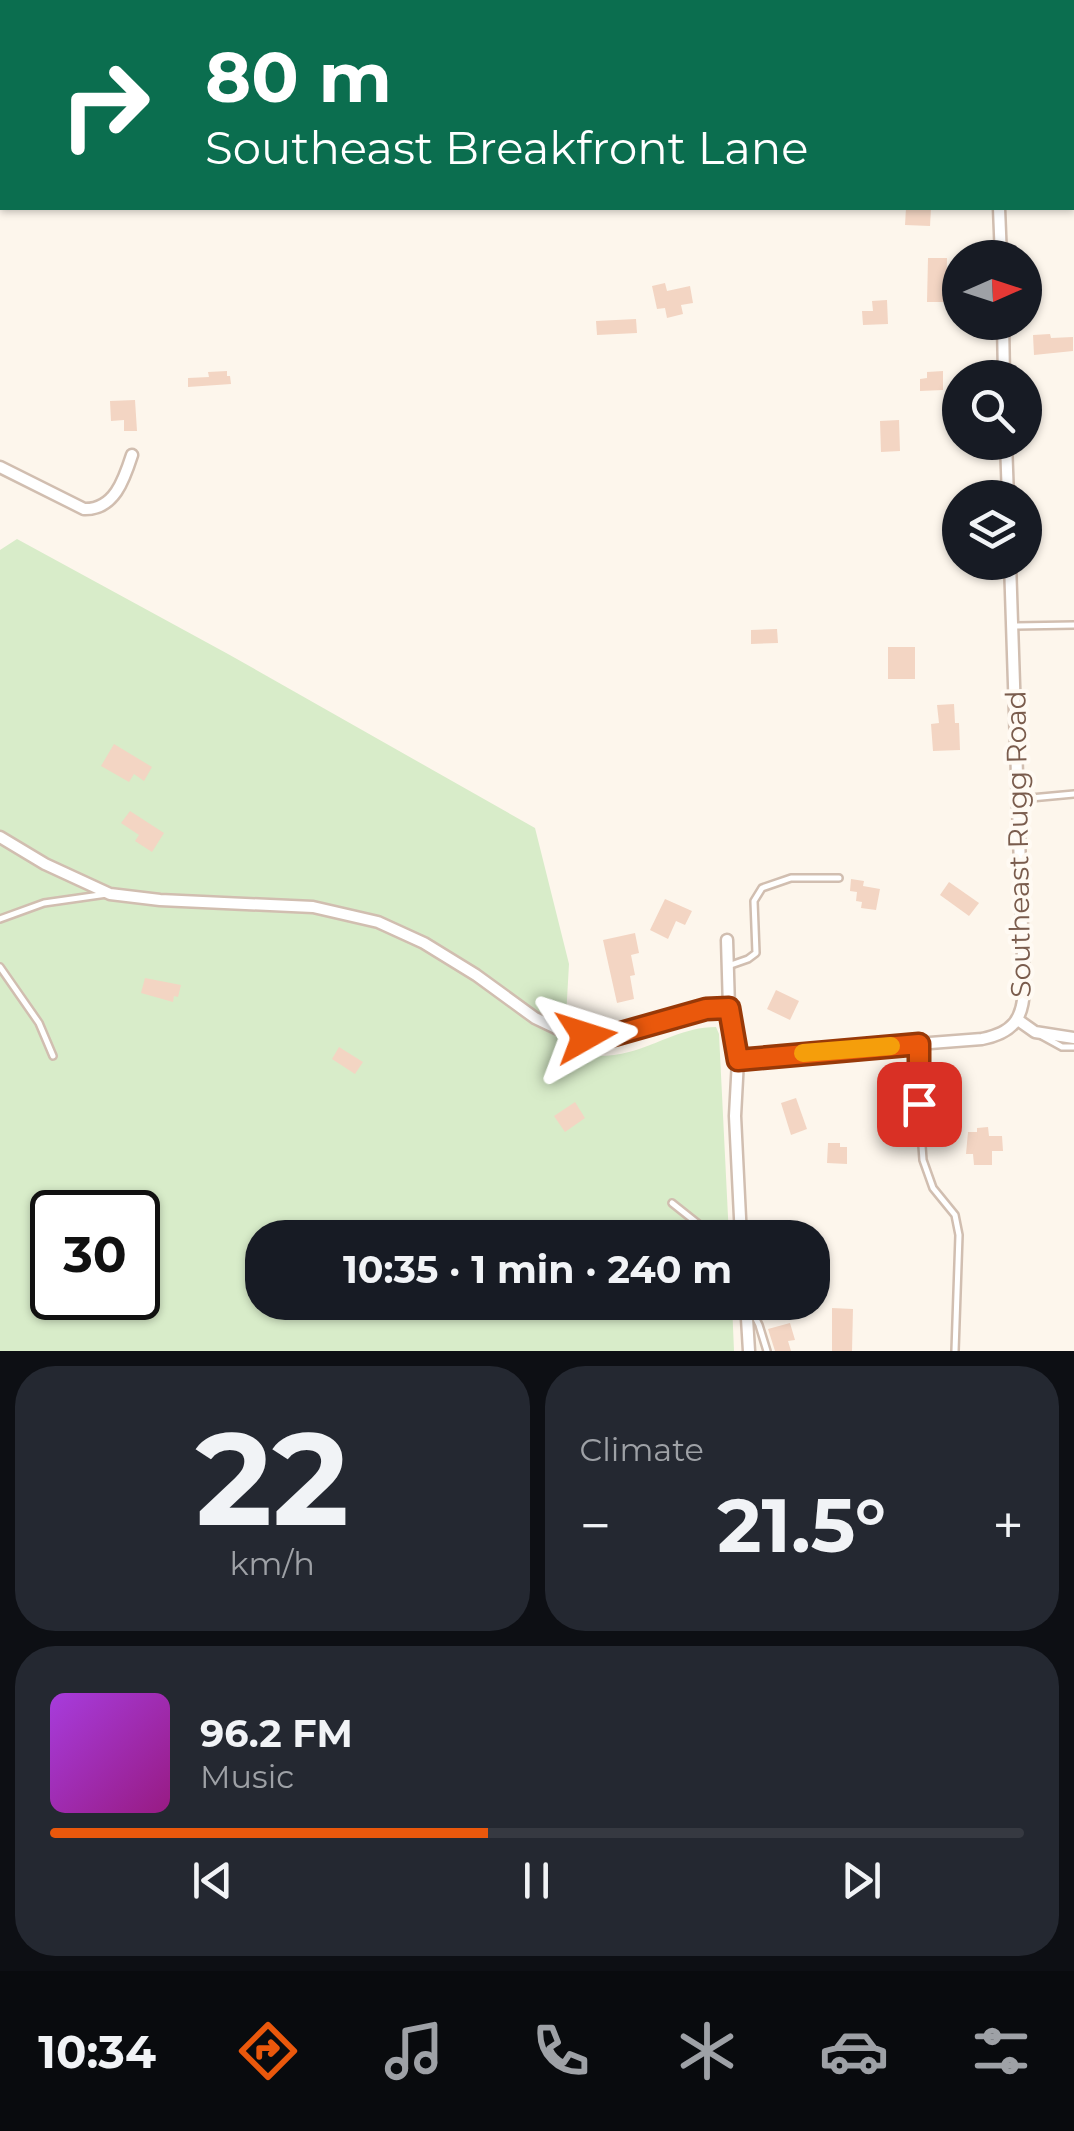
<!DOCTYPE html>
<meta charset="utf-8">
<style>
:root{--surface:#171b24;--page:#242831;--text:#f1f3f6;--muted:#9ea1a6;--line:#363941;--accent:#ea580c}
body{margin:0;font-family:Montserrat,sans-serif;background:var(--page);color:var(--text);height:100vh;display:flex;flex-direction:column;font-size:38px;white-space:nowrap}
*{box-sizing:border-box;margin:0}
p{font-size:32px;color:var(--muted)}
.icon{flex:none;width:55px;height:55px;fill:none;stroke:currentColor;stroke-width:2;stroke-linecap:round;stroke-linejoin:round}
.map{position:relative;height:1351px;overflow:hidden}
.drawer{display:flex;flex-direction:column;gap:15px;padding:15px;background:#0d0f14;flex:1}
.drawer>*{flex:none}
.top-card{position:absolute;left:0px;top:0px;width:1075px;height:210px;box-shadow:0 2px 8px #0004;background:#0b6e4f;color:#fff;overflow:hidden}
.needle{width:65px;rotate:87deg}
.controls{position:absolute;left:942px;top:240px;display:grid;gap:20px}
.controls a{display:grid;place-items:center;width:100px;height:100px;border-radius:50%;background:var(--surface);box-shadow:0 2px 8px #0004;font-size:50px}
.speed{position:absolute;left:30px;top:1190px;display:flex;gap:20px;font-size:50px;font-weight:700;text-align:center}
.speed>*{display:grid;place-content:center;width:130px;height:130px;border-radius:50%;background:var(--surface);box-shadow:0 2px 8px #0004;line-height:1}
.speed .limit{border:5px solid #111;border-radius:15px;background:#fff;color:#111}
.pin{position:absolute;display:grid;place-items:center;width:85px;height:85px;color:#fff;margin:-42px;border-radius:20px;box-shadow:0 5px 15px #0006}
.me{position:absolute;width:110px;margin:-55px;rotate:84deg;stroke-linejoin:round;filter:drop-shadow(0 0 8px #0008)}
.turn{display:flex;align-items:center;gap:35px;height:210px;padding:0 40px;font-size:45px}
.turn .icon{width:130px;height:130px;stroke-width:2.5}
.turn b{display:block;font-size:70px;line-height:85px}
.big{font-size:75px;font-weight:700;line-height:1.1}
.drawer .widget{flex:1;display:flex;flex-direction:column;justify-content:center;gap:15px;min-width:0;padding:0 35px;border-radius:40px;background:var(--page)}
.drawer .dial{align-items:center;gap:0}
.dial b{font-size:130px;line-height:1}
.song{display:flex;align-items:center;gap:30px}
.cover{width:120px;height:120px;border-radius:15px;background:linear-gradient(135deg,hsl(280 70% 55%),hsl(310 70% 35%))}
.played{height:10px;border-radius:5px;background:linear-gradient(90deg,var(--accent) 45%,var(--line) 45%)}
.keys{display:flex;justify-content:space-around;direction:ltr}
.heat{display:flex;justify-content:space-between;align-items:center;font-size:55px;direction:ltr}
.drawer .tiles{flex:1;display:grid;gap:15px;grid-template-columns:1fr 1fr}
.widget:last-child{grid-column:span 2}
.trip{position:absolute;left:245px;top:1220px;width:585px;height:100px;border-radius:40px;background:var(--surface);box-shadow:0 2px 8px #0004;font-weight:700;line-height:100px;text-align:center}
.menu{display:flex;height:160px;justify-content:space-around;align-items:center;background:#090b0e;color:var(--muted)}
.menu .icon{width:70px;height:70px}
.menu .active{color:var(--accent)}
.menu b{font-size:45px;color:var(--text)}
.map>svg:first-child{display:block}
.green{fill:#d8ecc9;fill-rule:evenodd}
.building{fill:#f3d5c3}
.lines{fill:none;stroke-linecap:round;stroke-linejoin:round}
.service-casing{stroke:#d1beb0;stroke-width:10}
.minor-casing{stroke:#d1beb0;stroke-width:15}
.service{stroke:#fff;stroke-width:5}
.minor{stroke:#fff;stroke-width:10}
.route-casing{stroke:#983908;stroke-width:25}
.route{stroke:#ea580c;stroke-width:18}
.slow{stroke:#f59e0b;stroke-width:18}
.labels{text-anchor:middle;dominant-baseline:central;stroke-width:8;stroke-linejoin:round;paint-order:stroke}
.street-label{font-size:28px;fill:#7a5c4d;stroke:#fffaf3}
</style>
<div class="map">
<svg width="1074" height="1351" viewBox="0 0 1074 1351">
<rect width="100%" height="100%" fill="#fdf6ec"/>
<!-- green -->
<path class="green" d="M17 539 228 654 535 828 569 964 564 1053C586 1056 608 1058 629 1052 659 1044 684 1027 716 1027L719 1034 729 1237 262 1238V1302L732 1303 734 1351H0V550ZM52 1212H138V1298H52Z"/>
<!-- building -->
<g class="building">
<polygon points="906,208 931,208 930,226 905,225"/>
<polygon points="928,258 947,258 946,302 927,302"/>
<polygon points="665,283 667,291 690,286 693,303 681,305 683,314 667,318 665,308 657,309 652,286"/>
<polygon points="887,300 888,324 863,325 862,311 873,311 872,301"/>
<polygon points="636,319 637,333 597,335 596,321"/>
<polygon points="1050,334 1051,338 1073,337 1073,351 1034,355 1033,335"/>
<polygon points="227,371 227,376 230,376 231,384 188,387 188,378 209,377 208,372"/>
<polygon points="943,371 943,390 920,391 920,379 927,378 927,372"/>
<polygon points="135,400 137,431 124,431 124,420 111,421 110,401"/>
<polygon points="899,420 900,451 881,452 880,421"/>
<polygon points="777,629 778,643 751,644 751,630"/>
<rect x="888" y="647" width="27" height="32"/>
<polygon points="954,704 955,723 959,723 960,750 933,751 931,724 939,723 937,705"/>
<polygon points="114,744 152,767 144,781 134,774 129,782 101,766"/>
<polygon points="130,811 164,833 152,852 135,841 139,835 121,823"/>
<polygon points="851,879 864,881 863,886 880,889 876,910 861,908 862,902 856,901 857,892 850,891"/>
<polygon points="949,882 979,903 969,916 940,895"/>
<polygon points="665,899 692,911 685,925 676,921 668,939 650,930"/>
<polygon points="635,933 639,953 631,955 635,975 630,976 634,999 617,1003 603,940"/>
<polygon points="145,978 181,985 178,997 174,996 173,1002 141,993"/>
<polygon points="776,990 799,1001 790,1020 767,1009"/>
<polygon points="339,1047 363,1062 355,1074 332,1059"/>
<polygon points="796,1098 807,1129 791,1135 781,1103"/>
<polygon points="575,1102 585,1118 565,1132 554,1116"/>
<polygon points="988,1127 989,1136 1002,1136 1003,1151 992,1151 992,1165 974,1165 973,1154 966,1154 968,1132 977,1132 977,1128"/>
<polygon points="828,1143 840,1143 840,1147 847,1147 847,1164 827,1163"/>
<polygon points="832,1308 853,1309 852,1351 832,1351"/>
<polygon points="790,1323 795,1340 788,1341 791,1351 775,1351 768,1329"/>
</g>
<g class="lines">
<defs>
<g id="service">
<polyline points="1015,626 1074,625"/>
<polyline points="1020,799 1074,794"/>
<polyline points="0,919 44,903 107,894"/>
<polyline points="728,966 748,959 756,953 754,901 762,888 791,878 839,878"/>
<polyline points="0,967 39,1023 53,1056"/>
<polyline points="1042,1036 1062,1047 1074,1047"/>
<polyline points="919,1047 919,1104 923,1160 933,1188 955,1215 959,1235 955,1351"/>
<polyline points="672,1203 716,1238"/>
<polyline points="750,1307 759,1325 767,1351"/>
</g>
<g id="minor">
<polyline points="992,0 992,2"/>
<polyline points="999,208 1001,258"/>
<polyline points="1003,322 1004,378"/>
<polyline points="1006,442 1008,498"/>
<path d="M0 467 84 509C114 510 124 480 132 455"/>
<polyline points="0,837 45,864 110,894 160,900 313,907 378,922 424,943 476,975 535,1018 558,1029 585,1035 614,1035 706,1009 729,1008"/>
<polyline points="727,940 729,1008 738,1060 735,1116 741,1238"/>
<polyline points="1018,1020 1035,1032 1074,1038"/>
<path d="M738 1060 787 1054 982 1039C1013 1033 1023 1019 1024 989L1010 562"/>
<polyline points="746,1302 749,1351"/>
</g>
</defs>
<!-- service casing -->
<use href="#service" class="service-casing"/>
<!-- minor casing -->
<use href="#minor" class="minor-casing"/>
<!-- service -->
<use href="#service" class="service"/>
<!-- minor -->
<use href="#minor" class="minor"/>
</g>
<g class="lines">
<defs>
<polyline id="route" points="586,1036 614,1035 706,1009 729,1008 738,1060 919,1044 919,1104"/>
</defs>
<!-- route casing -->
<use href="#route" class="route-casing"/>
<!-- route -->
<use href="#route" class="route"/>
<!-- slow -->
<polyline class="slow" points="803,1053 891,1046"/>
</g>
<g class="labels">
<!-- street labels -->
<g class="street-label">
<text transform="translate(1018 844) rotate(-91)">Southeast Rugg Road</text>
</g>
</g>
</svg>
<div class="controls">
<a><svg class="needle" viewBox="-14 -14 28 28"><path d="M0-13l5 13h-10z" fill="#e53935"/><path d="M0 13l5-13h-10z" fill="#9ea1a6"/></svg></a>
<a><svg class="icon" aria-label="search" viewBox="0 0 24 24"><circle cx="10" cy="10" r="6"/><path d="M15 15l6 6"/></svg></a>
<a><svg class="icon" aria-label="layers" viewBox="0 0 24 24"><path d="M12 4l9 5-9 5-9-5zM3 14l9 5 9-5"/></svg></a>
</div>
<div class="speed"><div class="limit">30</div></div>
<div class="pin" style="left:919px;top:1104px;background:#d93025"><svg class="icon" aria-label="arrive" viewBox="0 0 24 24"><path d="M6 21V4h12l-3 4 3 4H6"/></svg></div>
<svg class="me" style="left:586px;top:1036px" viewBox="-20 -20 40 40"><path d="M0-17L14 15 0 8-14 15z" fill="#ea580c" stroke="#fff" stroke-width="4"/></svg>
<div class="trip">10:35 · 1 min · 240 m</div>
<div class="top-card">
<div class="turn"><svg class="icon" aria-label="right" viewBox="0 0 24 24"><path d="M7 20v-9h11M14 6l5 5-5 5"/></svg><div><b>80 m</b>Southeast Breakfront Lane</div></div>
</div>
</div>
<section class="drawer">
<div class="tiles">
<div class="widget dial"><b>22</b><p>km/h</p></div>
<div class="widget"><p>Climate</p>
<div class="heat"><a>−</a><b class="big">21.5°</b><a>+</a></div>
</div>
<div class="widget">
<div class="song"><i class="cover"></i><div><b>96.2 FM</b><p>Music</p></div></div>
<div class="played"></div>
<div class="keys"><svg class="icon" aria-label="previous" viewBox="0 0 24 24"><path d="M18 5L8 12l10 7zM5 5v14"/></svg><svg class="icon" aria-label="pause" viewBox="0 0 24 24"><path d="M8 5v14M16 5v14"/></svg><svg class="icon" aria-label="next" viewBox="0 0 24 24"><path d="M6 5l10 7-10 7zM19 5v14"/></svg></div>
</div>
</div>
</section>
<nav class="menu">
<b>10:34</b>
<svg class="icon active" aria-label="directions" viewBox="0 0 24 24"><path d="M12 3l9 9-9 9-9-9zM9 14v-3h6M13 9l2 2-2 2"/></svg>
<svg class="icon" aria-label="music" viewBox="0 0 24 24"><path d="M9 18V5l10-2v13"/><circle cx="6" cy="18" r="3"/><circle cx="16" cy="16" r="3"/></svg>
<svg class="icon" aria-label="phone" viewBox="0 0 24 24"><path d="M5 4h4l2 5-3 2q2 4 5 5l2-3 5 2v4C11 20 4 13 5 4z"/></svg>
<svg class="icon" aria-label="climate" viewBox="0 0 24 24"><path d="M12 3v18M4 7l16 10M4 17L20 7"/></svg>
<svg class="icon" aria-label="car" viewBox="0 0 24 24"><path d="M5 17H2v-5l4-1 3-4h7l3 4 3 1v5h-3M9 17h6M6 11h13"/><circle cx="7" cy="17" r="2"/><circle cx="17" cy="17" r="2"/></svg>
<svg class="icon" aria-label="filters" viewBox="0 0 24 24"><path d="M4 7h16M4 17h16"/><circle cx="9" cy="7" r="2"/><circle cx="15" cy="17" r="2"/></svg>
</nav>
